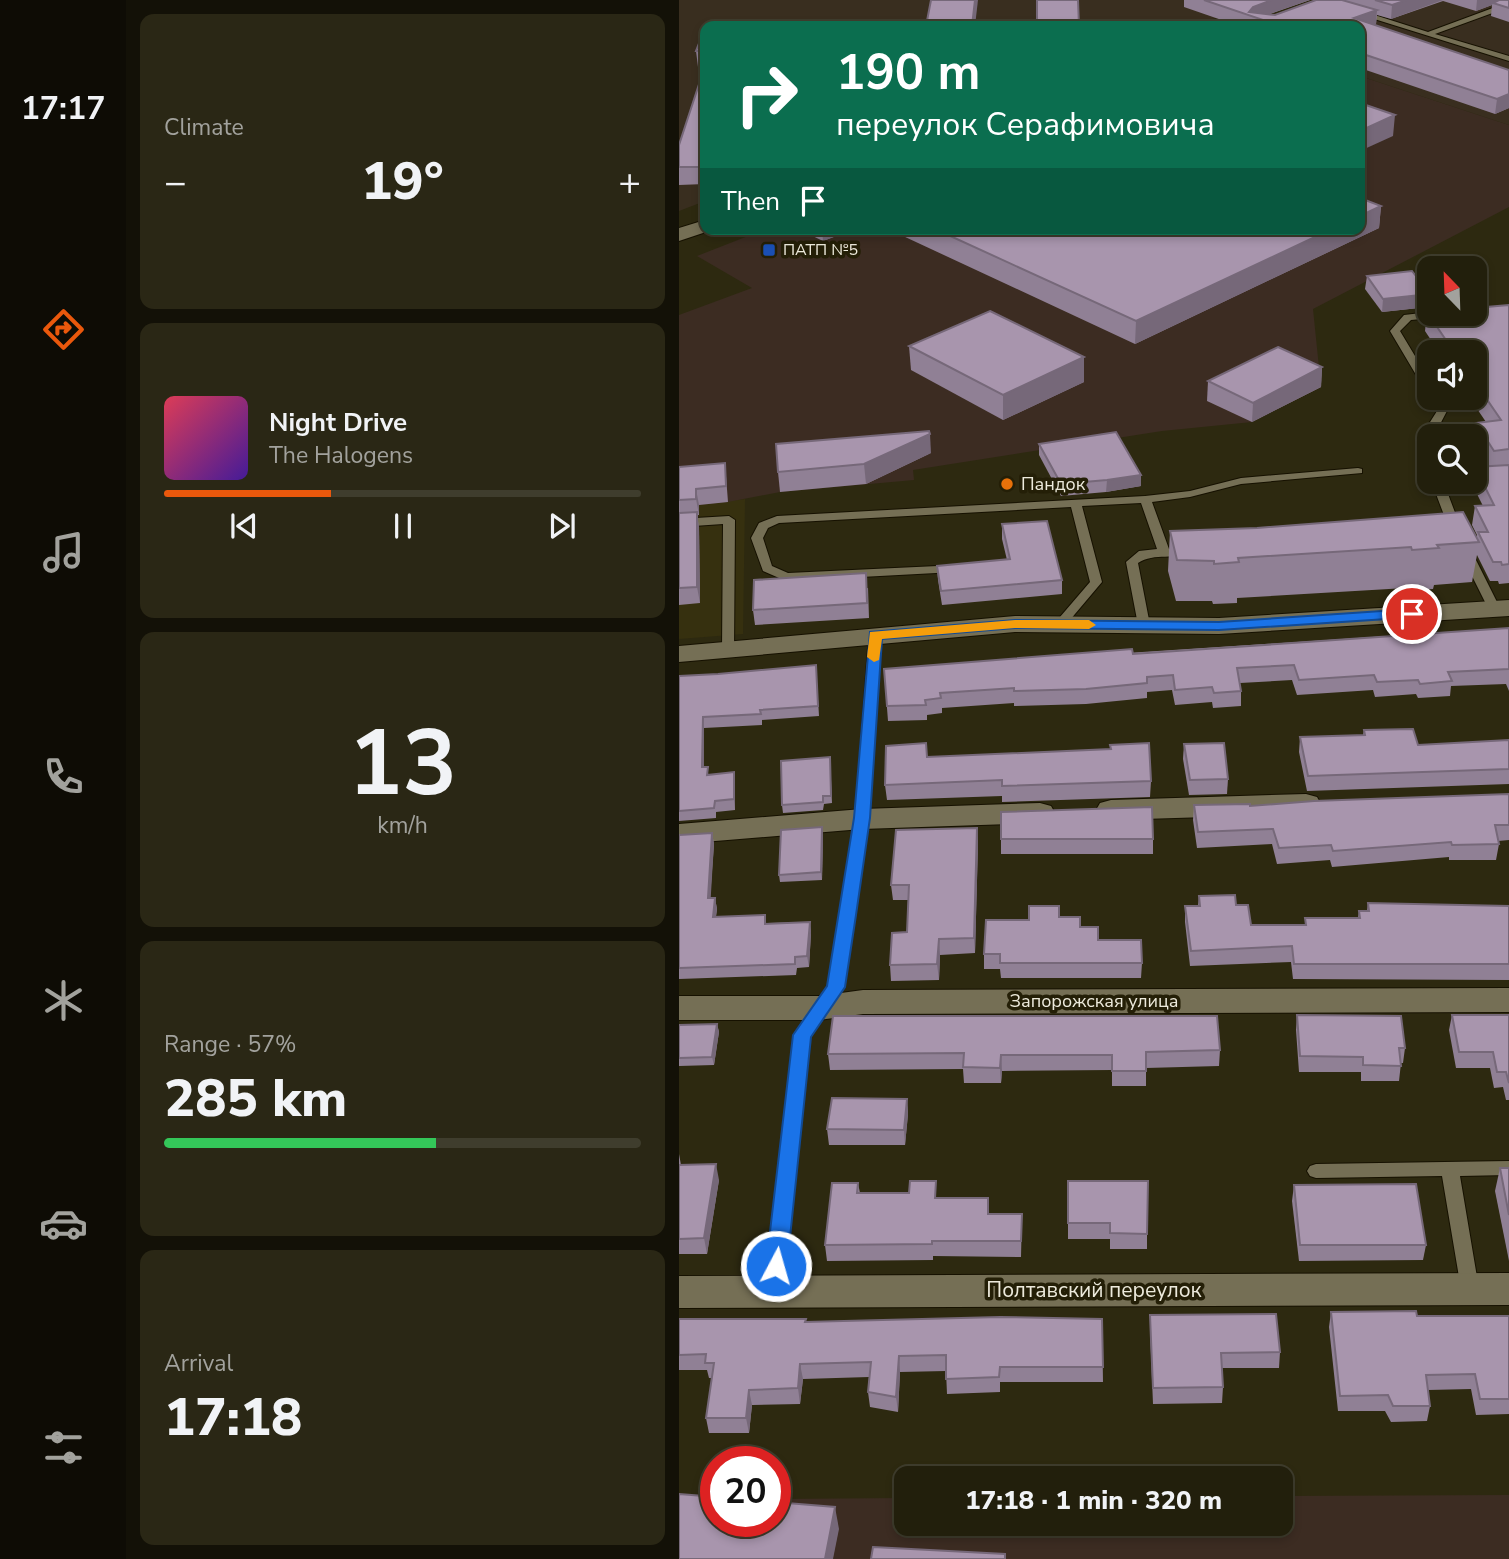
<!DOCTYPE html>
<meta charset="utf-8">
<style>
:root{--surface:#221f0c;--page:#2a2715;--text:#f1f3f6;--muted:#a2a29d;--line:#3f3d2d;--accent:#ea580c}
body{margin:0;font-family:"Nunito Sans",sans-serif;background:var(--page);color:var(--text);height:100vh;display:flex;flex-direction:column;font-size:26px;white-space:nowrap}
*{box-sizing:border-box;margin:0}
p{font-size:23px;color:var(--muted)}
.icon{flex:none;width:38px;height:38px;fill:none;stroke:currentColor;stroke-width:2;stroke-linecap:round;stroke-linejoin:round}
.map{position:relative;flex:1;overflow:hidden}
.drawer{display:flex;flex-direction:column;gap:14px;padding:14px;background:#131107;width:553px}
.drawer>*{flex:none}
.guide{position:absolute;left:21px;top:21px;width:665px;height:214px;border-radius:14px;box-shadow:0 4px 10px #0003,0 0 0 2px var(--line);background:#0b6e4f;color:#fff;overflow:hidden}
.needle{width:46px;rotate:337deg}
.controls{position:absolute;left:738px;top:256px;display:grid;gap:14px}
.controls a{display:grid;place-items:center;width:70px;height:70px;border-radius:14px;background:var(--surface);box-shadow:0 4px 10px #0003,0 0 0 2px var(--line);font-size:35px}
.speed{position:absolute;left:21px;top:1446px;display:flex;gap:14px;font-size:35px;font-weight:700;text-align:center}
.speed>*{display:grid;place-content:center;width:91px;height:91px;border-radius:50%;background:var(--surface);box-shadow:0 4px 10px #0003,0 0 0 2px var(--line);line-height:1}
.speed .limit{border:10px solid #d22;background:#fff;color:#111}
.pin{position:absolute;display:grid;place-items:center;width:60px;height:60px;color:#fff;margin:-30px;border:4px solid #fff;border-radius:50%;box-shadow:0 2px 7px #0007}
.me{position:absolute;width:77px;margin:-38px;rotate:6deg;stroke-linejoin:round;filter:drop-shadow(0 0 5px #0008)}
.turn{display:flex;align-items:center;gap:24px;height:147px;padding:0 21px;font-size:32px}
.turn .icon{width:91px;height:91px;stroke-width:2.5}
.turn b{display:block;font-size:49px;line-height:60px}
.then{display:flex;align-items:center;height:66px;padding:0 21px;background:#0003;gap:14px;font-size:26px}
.big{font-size:52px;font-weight:800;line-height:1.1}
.drawer .widget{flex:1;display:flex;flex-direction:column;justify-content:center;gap:10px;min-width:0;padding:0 24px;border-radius:14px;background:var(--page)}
.drawer .dial{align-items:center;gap:0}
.dial b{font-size:91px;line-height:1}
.song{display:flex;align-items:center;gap:21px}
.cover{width:84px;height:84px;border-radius:10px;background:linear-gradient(135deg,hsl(350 70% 55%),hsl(260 70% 35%))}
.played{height:7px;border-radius:4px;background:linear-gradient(90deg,var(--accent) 35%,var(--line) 35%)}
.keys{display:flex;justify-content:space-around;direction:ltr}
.heat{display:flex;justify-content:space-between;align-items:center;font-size:38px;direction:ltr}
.charge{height:10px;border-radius:5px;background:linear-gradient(90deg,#34c759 57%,var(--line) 0)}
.trip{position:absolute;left:215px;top:1466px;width:399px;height:70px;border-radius:14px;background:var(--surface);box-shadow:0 4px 10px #0003,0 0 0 2px var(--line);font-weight:800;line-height:70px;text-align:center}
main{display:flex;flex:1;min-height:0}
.dock{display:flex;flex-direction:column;width:126px;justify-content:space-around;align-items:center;background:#0e0c05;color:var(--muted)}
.dock .icon{width:49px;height:49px}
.dock .selected{color:var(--accent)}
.dock b{font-size:32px;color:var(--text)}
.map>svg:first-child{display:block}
.built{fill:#36300f}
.industrial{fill:#3c2c22}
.education{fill:#392e1f}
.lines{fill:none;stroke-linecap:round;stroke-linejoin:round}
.service-casing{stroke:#161100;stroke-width:2}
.minor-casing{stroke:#161100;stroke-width:2}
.service{fill:#756f55;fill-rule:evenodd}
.minor{fill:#756f55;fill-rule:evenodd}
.wall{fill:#908095}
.shaded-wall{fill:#766879}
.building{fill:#a895ad;stroke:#766879;stroke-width:2}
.route{fill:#1a73e8;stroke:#114b97;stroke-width:2}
.slow{fill:#f59e0b}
.transit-dot{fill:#1a4fb4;stroke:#241f07;stroke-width:2.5}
.food-dot{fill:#e8710a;stroke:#241f07;stroke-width:2.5}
.labels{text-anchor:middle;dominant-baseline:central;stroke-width:7;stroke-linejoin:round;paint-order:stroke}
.far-poi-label{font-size:16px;fill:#edeadc;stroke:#241f07;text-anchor:start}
.poi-label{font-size:18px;fill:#edeadc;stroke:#241f07;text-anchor:start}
.street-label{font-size:18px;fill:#edeadc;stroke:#241f07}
.near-street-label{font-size:21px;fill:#edeadc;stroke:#241f07}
</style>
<main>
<nav class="dock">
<b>17:17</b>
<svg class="icon selected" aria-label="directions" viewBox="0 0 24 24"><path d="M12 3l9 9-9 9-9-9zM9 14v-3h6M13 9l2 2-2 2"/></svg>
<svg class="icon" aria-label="music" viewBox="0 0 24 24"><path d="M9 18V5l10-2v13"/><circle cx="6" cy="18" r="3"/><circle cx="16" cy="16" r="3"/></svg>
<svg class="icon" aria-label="phone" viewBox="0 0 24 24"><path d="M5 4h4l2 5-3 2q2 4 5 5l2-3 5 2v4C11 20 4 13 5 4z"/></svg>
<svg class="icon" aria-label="climate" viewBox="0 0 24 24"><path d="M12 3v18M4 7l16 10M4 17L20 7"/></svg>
<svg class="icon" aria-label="car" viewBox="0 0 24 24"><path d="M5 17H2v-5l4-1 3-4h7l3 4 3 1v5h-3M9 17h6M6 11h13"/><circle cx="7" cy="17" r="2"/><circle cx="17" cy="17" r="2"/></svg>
<svg class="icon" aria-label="filters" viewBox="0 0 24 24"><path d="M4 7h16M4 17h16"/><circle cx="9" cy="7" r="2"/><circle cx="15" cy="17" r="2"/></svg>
</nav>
<section class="drawer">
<div class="widget"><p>Climate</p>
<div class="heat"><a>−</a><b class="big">19°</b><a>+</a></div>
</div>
<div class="widget">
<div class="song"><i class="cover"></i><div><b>Night Drive</b><p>The Halogens</p></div></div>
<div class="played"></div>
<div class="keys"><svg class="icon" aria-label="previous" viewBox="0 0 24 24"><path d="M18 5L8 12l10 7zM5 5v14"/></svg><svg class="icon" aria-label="pause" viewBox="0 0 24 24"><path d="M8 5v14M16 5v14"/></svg><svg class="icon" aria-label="next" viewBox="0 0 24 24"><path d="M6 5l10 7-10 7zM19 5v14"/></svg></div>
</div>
<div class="widget dial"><b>13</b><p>km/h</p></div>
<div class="widget"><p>Range · 57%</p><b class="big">285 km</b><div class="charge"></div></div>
<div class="widget"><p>Arrival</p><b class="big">17:18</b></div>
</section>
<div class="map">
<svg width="830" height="1559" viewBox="0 0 830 1559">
<rect width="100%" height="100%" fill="#2d2910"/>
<!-- built -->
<polygon class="built" points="66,499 64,634 0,639 0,507"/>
<!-- industrial -->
<g class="industrial">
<polygon points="681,76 830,125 830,207 634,309 642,387 573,422 483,431 234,470 235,480 101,492 49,502 0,507 0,315 73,288 18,256 87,229 681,229"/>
<polygon points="830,1495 830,1559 0,1559 0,1499 37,1521 96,1521 96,1499 227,1498 228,1524 602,1524 602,1496"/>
</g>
<!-- education -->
<g class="education">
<polygon points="0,0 587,0 514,26 26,26 26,201 0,211"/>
<polygon points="681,0 830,0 830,125 681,76 681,26 613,26"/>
</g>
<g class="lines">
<defs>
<g id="service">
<polygon points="830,2 830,7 756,34 830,56 830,61 676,13 683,11 749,32"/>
<polygon points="751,312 779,313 774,316 732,320 721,331 751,381 751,393 746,390 711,331 725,315"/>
<polygon points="751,395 751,397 761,397 768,411 758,430 760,436 751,436 751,438 746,430 758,411 750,397"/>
<path d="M679 468 683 469V473L562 484 511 497 473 502 490 549 507 547 513 551C498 561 475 552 459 563L471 625 465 629 459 625 447 562 460 551 478 549 462 503 403 506 423 582 385 627 381 628 375 624 411 582 392 507 100 523 89 528 84 538 93 566 109 573 280 565 282 568 276 572 107 581 84 571 72 538 80 523 98 516 466 496 511 491 562 478Z"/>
<polygon points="765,481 777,481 769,494 783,531 781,534 777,535 771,531 757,494"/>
<polygon points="50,516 56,520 55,650 49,654 43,650 44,524 0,527 0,519"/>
<polygon points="787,548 793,552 821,608 819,611 811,611 809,608 781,552"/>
<polygon points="196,631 202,635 190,819 165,987 131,1037 103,1291 100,1296 94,1299 88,1296 85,1291 115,1036 149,986 176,819 190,635"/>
<polygon points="830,1161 830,1175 781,1176 800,1289 797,1294 791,1297 785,1294 782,1289 763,1176 637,1178 631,1176 628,1171 631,1166 637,1164"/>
</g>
<g id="minor">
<polygon points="26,220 26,229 33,230 0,241 0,228"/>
<polygon points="830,600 830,616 540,634 336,632 0,662 0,646 336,616 540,618"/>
<polygon points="627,794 638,797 642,804 638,811 627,814 432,820 421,817 417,810 421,803 432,800"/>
<polygon points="361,803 372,806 376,813 372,820 361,823 183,829 0,844 0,824 183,809"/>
<polygon points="830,988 830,1012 184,1014 140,1020 0,1020 0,996 140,996 184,990"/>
<polygon points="830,1273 830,1305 0,1308 0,1276"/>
</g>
</defs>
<!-- service casing -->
<use href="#service" class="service-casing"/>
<!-- minor casing -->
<use href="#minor" class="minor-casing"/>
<!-- service -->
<use href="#service" class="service"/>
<!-- minor -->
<use href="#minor" class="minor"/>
</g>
<!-- wall -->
<g class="wall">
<polygon points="505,0 631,0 591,14 596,15 637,0 830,0 830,22 812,16 813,5 797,11 764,1 712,19 698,15 697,24 695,25 830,70 830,108 816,114 681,68 681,26 560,26 505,7"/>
<polygon points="26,28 26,184 0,185 0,145 26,67 19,67 17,51"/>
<polygon points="702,206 700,228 456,344 209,229 681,229"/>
<polygon points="119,229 176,229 144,241"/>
<polygon points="688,276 749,307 703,312 686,289"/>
<polygon points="830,305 830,583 820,584 819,581 811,581 798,555 793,582 755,585 754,589 728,591 727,588 558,598 558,603 534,604 533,601 497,601 489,571 491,531 798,538 798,535 793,525 796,506 804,506 794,486 794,481 796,481 796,467 810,466 796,446 796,436 795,436 797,423 807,422 790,397 796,397 796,352 760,352 746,331 748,312"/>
<polygon points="230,346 405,382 324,420 232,370"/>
<polygon points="643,367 642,387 573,422 528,401 529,381"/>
<polygon points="360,444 462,486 427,492 382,496 360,455"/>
<polygon points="252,453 187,484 101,492 99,472"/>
<polygon points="46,463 49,502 20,505 20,515 18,515 20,528 21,603 0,605 0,467"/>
<polygon points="323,524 383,580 383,594 263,605 259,580 258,566 328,560 323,539"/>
<polygon points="189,588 190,618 76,625 74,610"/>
<polygon points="830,628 830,691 827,684 772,686 771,696 739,698 737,694 696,697 694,690 618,695 613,680 561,683 562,691 562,706 534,708 533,702 496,705 493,690 468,692 468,698 407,704 335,706 335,703 263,708 263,713 248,715 248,720 209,721 205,669"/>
<polygon points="137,665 140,716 83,720 83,725 25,728 25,767 30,775 55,772 56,783 56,810 37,812 37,818 0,821 0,676 39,674"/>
<polygon points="685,730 739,745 830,740 830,784 628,791 620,752 621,737 684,735"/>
<polygon points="247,743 248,757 431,749 431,745 472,781 471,797 323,802 323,796 208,800 206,785"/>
<polygon points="505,744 549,779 548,794 510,795 504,759"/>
<polygon points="151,757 153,803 145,804 144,810 104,813 103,805"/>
<polygon points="830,794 830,840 819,841 820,844 817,860 770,860 770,857 653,867 651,860 598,864 593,844 518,848 514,820 515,805 571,806"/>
<polygon points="298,828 299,844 296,953 261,955 260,980 212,981 211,965 228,932 229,900 214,900 212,885"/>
<polygon points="33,833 35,844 31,898 36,898 38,909 37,917 88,923 131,922 132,933 130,967 118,968 117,975 0,979 0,835"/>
<polygon points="144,835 143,880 101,882 100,875"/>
<rect x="322" y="839" width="152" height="15"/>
<polygon points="520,896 557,905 572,925 626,925 626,918 679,918 680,911 688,911 689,903 830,906 830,980 614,979 612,962 511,966 506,922 506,906 519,906"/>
<polygon points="380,917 401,927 419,940 463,963 462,978 322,978 321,969 305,969 305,954 350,920"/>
<polygon points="618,1015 726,1048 724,1063 722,1063 720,1081 682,1081 682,1072 620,1072 617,1030"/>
<polygon points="773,1015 830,1015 830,1100 827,1100 824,1087 815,1088 811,1068 777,1068 770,1030"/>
<polygon points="38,1024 40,1032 35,1065 0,1066 0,1025"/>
<polygon points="541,1050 540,1066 467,1068 467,1086 433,1086 433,1070 323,1071 322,1083 285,1083 284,1069 151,1070 149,1054"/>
<polygon points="228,1099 229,1114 226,1145 150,1145 148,1129"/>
<polygon points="0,1154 2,1165 40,1180 28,1254 0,1254"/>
<polygon points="821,1168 830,1168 830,1261 816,1191"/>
<polygon points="389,1181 468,1234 468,1249 431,1249 431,1239 389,1239"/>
<polygon points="179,1183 181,1193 258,1198 309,1198 310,1214 343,1214 342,1257 254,1256 254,1260 148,1261 146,1245"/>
<polygon points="615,1185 747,1245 744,1260 620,1261 613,1201"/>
<polygon points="652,1312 738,1316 830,1316 830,1414 797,1415 792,1389 749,1390 751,1406 748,1421 712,1422 706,1411 659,1411 650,1327"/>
<polygon points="471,1315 601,1352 600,1368 543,1368 544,1387 543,1403 474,1404 471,1331"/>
<polygon points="0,1319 127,1319 127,1322 423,1319 424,1382 321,1382 321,1392 268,1394 267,1371 221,1372 219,1412 191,1407 189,1392 190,1377 124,1379 121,1404 73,1405 70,1433 30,1433 27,1418 33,1378 30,1378 28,1370 0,1370"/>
</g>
<!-- shaded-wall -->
<g class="shaded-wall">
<polygon points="296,0 299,0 296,26 293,26"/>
<polygon points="593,0 631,0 579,18 570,12 574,7"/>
<polygon points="728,0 764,0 712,19 713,5"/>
<polygon points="798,0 828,0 814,3 813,5 797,11"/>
<polygon points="698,10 697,24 681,30 675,18"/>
<polygon points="830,94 830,108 816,114 818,99"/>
<polygon points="716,115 714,136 681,151 681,131"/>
<polygon points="702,206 700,228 456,344 457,321 653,229 681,229 681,216"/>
<polygon points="143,229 176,229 144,241"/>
<polygon points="751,294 749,307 703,312 704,299"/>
<polygon points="405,357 405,382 324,420 324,395"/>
<polygon points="643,367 642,387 573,422 574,403"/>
<polygon points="251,434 252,453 187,484 185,464"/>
<polygon points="462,475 462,486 427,492 428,480"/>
<polygon points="17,489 20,505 20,515 17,499"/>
<polygon points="18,512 20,528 21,603 18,587"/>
<polygon points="24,717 25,728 25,778 23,767"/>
<polygon points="55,772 56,783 56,810 55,799"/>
<polygon points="143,827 144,835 143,880 142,872"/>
<polygon points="298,828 299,844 296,953 295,938"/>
<polygon points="33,833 35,844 31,909 29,898"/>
<polygon points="36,898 38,909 35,928 34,917"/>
<polygon points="131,922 132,933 130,967 128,956"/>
<polygon points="260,939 261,955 260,980 258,964"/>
<polygon points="38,1024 40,1032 35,1065 33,1057"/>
<polygon points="322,1055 323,1071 322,1083 321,1068"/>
<polygon points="228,1099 229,1114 226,1145 225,1130"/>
<polygon points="37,1164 40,1180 28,1254 25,1238"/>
<polygon points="220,1356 221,1372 219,1412 217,1397"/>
<polygon points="121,1364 124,1379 121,1404 119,1388"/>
<polygon points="70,1390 73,1405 70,1433 67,1418"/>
<polygon points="156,1507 160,1529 154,1559 146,1559"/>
</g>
<!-- building -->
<g class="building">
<polygon points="252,0 296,0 293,26 247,26"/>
<polygon points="358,0 399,0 400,26 358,26"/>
<polygon points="525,0 593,0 574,7 570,12 596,15 637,0 663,0 698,10 675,18 830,70 830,94 818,99 681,53 681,26 602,26"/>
<polygon points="696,0 728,0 713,5"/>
<polygon points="820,0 830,0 830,8 814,3"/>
<polygon points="26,28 26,51 17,51"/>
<polygon points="26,66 26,177 24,167 0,167 0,145"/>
<polygon points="681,103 716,115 681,131"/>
<polygon points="681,198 702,206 681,216"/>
<polygon points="256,229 653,229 457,321"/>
<polygon points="733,271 751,294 704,299 688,276"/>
<polygon points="830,305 830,449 815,451 797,423 822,420 796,382 796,352 775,352 748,312 751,312 751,313 796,313 796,308"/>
<polygon points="311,311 405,357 324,395 230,346"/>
<polygon points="599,347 643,367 574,403 529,381"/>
<polygon points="250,431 251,434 185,464 99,472 97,444"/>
<polygon points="437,432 462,475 428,480 382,484 360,444"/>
<polygon points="46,463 47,486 17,489 17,499 0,500 0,467"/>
<polygon points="830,465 830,564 823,565 822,562 814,562 799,532 809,532 796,506 815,505 796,467"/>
<polygon points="18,512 18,587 0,588 0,513"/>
<polygon points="784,512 800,542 758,545 760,548 733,550 732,547 559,558 560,562 535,564 535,561 498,560 491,531 578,528"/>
<polygon points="368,521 383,580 262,591 258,566 331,559 323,524"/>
<polygon points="187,573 188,603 74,610 75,580"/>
<polygon points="830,628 830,670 830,669 769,672 773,681 741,684 739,680 698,682 695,675 620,680 615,665 558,668 562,691 535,693 533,687 496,690 494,675 468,677 468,683 407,689 335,691 335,688 261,693 262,698 246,700 247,705 208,706 205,669 453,649 454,654"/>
<polygon points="137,665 139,706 81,710 82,714 24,717 23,767 29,767 28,775 55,772 55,799 36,801 35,808 0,811 0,676 39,674"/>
<polygon points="734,729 739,745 830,740 830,769 629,776 621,737 686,735 685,730"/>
<polygon points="247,743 248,757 432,749 431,745 470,743 472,781 323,786 323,780 206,785 207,746"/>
<polygon points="545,743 549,779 511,780 505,744"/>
<polygon points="151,757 152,796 144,796 144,802 103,805 102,761"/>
<polygon points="830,794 830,825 816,825 820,844 773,845 772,842 654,851 652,845 600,848 594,829 519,832 515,805 571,804 571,806 635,801"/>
<polygon points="473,807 474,839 322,839 322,812"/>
<polygon points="143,827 142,872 100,875 102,830"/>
<polygon points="298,828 295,938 260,939 258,964 211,965 213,933 228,932 230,885 212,885 217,830"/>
<polygon points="33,833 29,898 36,898 34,917 86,915 86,924 131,922 128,956 116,957 116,964 0,968 0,835"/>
<polygon points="556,895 557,905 569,905 572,925 627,925 626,918 681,918 680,911 690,911 689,903 830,906 830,964 615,964 613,946 512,951 506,906 521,906 520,896"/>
<polygon points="350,906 380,906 380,917 401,917 401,927 419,927 419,940 462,940 463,963 321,963 321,954 305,954 307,920 350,920"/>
<polygon points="618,1015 722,1016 726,1048 720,1048 722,1066 684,1065 684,1057 621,1056"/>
<polygon points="773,1015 830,1015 830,1083 827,1072 818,1072 814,1052 780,1052"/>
<polygon points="154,1016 538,1016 541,1050 467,1052 467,1071 433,1071 433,1055 322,1055 321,1068 284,1067 285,1053 149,1054"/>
<polygon points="38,1024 33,1057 0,1058 0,1025"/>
<polygon points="153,1098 228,1099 225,1130 148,1129"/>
<polygon points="37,1164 25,1238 0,1239 0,1165"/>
<polygon points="821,1168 830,1168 830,1215"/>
<polygon points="231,1181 257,1181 256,1198 309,1198 309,1214 343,1214 342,1241 253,1241 253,1244 146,1245 153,1183 179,1183 178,1193 230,1193"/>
<polygon points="389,1181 469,1181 468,1234 431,1233 431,1223 389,1223"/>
<polygon points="737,1184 747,1245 621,1245 615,1185"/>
<polygon points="737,1311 738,1316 830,1316 830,1399 801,1399 796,1374 747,1375 751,1406 714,1406 709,1395 661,1396 652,1312"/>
<polygon points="597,1314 601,1352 542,1353 544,1387 474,1388 471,1315"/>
<polygon points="321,1317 423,1319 424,1367 321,1367 320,1377 267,1379 267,1355 220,1356 217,1397 189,1392 192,1362 121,1364 119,1388 70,1390 67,1418 27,1418 35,1363 26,1363 27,1354 0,1355 0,1319 127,1319 126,1322"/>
<polygon points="0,1494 37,1497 37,1521 96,1521 96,1502 156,1507 146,1559 0,1559"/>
<polygon points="194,1547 326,1554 326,1559 192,1559"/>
</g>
<!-- route -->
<polygon class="route" points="733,609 738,611 738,617 540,630 336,628 203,639 191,818 177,915 166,987 132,1037 108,1266 105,1272 97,1274 90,1272 87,1266 114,1035 148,986 175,818 191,632 336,620 540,622"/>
<!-- slow -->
<polygon class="slow" points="336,620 410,620 417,625 410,629 336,628 203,639 200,660 195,662 188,657 191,632"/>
<!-- markers -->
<rect class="transit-dot" x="83" y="243" width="14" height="14" rx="3.5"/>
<circle class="food-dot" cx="328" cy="484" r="7"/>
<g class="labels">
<!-- far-poi labels -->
<g class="far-poi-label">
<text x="104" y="250">ПАТП №5</text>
</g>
<!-- poi labels -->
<g class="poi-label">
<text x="342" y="484">Пандок</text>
</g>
<!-- street labels -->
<g class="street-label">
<text x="415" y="1001">Запорожская улица</text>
</g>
<!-- near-street labels -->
<g class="near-street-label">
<text x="415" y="1290">Полтавский переулок</text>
</g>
</g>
</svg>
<div class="controls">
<a><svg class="needle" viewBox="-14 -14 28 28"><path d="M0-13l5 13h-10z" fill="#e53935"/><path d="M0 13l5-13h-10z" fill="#a2a29d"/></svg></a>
<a><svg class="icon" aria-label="sound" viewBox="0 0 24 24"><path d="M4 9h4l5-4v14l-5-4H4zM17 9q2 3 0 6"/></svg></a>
<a><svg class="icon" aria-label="search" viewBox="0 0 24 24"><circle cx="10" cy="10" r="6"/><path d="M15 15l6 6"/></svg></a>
</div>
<div class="speed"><div class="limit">20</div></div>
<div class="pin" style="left:733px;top:614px;background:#d93025"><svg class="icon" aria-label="arrive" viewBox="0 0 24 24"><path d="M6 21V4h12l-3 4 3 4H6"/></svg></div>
<svg class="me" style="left:97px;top:1266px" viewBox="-20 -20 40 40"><circle r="17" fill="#1a73e8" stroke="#fff" stroke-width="3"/><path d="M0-11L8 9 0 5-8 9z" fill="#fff"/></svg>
<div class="trip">17:18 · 1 min · 320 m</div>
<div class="guide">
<div class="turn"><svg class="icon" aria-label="right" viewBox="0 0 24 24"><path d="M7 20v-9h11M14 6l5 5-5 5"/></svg><div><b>190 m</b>переулок Серафимовича</div></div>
<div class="then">Then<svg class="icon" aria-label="arrive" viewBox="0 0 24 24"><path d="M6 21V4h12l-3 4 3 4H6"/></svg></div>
</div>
</div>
</main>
